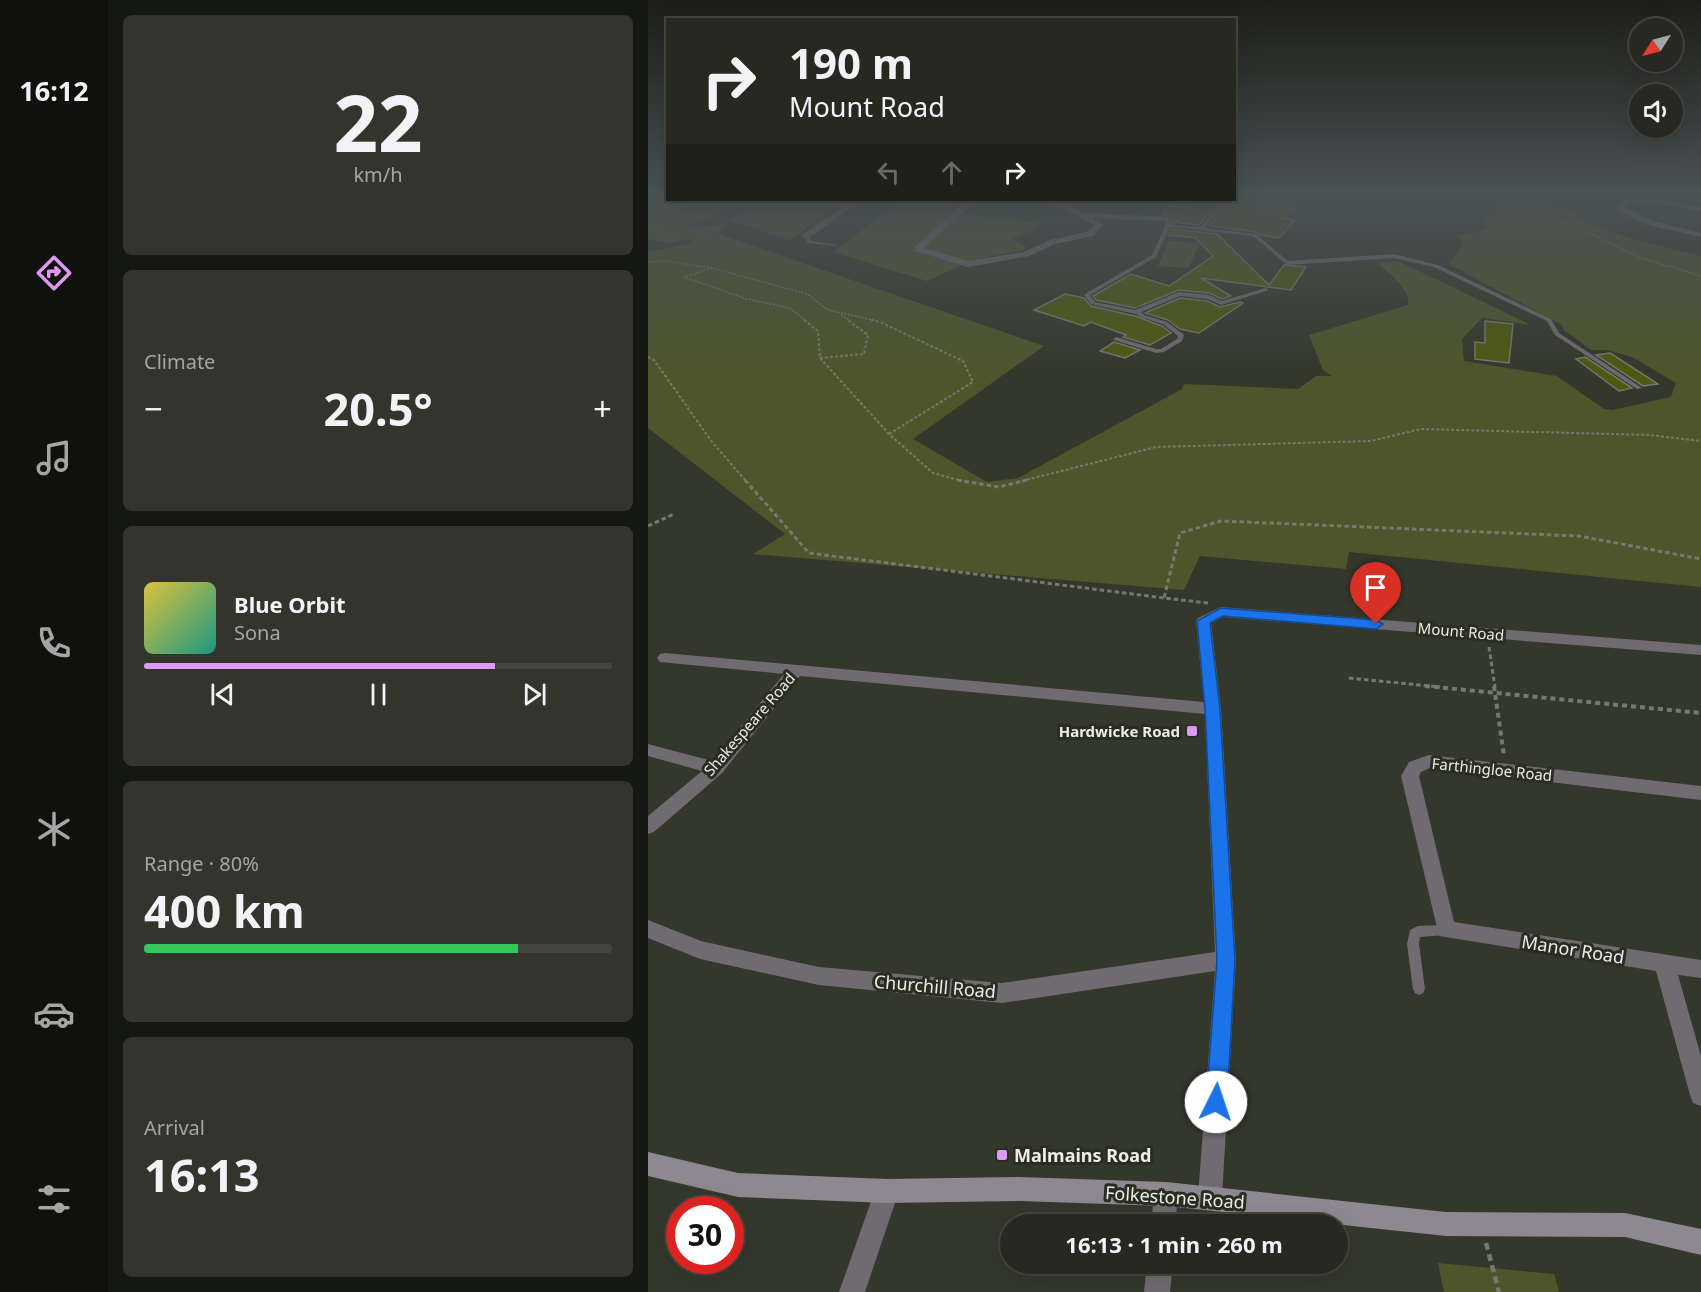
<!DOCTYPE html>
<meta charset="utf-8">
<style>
:root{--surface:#272920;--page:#33352d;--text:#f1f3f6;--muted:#a4a6a5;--line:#43453e;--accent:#dd99f3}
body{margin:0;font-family:"Noto Sans",sans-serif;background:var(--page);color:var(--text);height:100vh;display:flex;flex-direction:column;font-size:22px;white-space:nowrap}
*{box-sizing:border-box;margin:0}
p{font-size:20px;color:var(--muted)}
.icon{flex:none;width:33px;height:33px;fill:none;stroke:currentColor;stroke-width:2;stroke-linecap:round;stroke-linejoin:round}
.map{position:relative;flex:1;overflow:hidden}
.sheet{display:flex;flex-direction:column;gap:15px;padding:15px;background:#151712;width:540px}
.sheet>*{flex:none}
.guide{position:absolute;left:18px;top:18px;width:570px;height:183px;border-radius:0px;box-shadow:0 6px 24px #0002,0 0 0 2px var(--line);background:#272920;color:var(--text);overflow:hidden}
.needle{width:39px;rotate:234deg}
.buttons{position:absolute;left:981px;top:18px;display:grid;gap:12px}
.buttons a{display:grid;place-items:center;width:54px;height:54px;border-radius:50%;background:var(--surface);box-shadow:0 6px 24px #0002,0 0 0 2px var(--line);font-size:30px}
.speed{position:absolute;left:18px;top:1196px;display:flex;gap:12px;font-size:30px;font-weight:700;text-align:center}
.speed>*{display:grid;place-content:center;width:78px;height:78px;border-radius:50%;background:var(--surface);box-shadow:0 6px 24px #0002,0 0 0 2px var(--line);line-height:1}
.speed .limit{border:9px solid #d22;background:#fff;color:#111}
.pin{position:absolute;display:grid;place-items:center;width:51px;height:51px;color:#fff;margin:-62px -26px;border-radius:50% 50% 50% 0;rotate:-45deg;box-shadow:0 0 6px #0007}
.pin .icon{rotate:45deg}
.me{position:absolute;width:66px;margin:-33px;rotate:4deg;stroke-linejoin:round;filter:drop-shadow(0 0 4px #0008)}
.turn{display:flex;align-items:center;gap:21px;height:126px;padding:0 24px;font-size:27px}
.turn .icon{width:78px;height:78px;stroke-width:2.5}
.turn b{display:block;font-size:42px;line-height:51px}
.lanes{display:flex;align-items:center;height:57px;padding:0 24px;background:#0003;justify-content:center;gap:30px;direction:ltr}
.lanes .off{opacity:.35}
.big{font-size:45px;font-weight:700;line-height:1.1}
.sheet .card{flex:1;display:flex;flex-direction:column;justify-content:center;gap:9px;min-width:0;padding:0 21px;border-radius:9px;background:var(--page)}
.sheet .dial{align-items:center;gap:0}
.dial b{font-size:78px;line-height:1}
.song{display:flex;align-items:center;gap:18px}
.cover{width:72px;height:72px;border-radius:9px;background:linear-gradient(135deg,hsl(50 70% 55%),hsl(170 70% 35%))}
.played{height:6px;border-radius:3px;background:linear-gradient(90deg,var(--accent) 75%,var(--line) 75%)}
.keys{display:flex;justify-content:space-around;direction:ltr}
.heat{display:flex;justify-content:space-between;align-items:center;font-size:33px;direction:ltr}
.charge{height:9px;border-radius:4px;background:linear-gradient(90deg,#34c759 80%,var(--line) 0)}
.trip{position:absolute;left:352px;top:1214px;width:348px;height:60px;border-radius:30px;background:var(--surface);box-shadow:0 6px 24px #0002,0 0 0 2px var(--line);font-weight:700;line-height:60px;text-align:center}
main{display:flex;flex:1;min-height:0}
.dock{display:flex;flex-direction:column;width:108px;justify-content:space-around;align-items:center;background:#10100d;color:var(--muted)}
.dock .icon{width:42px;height:42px}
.dock .selected{color:var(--accent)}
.dock b{font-size:27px;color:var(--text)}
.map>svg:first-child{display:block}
.green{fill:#4e552b}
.building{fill:#4e580f;stroke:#75786b;stroke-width:1.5}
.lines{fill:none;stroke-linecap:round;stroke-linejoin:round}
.path-far4{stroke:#76796f;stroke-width:1.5;stroke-dasharray:2 1.5;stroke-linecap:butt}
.path-far3{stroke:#76796f;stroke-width:2;stroke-dasharray:3 2;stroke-linecap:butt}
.path-far2{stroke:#76796f;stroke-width:3;stroke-dasharray:4.5 3;stroke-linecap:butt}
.path-far1{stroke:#76796f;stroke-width:4;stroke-dasharray:5 4;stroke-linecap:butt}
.path{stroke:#76796f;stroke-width:4.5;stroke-dasharray:7 4.5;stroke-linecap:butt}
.service{fill:#6f6b70;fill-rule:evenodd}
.minor{fill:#6f6b70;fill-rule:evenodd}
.secondary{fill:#8e8890;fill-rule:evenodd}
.route{fill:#1a73e8;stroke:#114b97;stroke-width:1.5}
.poi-dot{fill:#dd99f3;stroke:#2a2d21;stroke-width:2}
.labels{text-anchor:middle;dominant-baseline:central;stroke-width:6;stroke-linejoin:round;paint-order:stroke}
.street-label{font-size:15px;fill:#eceee7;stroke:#2a2d21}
.poi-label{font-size:15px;font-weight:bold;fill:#eceee7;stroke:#2a2d21;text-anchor:end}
.near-street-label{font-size:18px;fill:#eceee7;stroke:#2a2d21}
.near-poi-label{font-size:18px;font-weight:bold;fill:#eceee7;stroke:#2a2d21;text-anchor:start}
</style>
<main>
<nav class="dock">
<b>16:12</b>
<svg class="icon selected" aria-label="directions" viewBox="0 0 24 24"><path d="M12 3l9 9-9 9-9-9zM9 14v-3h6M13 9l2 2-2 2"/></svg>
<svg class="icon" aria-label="music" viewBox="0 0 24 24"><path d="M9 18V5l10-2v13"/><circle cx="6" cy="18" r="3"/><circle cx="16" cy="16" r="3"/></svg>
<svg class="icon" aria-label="phone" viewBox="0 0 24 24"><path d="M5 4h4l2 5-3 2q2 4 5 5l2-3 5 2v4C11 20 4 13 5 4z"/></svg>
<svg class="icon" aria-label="climate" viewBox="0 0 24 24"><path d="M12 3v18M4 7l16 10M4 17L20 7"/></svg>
<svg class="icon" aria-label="car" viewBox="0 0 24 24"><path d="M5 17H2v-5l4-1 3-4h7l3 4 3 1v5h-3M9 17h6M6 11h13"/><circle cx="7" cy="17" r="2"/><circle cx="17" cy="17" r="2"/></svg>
<svg class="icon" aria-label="filters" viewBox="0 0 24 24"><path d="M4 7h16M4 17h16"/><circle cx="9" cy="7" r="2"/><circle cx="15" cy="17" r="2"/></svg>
</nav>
<section class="sheet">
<div class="card dial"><b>22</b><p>km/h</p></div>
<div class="card"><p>Climate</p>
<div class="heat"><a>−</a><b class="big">20.5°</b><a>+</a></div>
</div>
<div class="card">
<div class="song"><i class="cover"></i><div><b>Blue Orbit</b><p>Sona</p></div></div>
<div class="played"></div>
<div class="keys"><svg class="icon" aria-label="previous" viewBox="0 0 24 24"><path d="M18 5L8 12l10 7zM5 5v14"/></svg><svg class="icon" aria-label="pause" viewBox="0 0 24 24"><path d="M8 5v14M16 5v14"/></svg><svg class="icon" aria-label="next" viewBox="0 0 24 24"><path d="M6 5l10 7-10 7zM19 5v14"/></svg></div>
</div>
<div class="card"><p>Range · 80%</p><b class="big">400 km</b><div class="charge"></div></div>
<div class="card"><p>Arrival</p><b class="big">16:13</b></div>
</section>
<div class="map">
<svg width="1053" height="1292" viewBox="0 0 1053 1292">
<rect width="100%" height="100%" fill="#34372b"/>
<!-- green -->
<g class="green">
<path d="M0 196H19L20 200H197L142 240 81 220 99 209 88 208 35 228 75 225 70 234 396 346 265 439 339 482 370 478 534 389 536 384 650 389 668 376H684L675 370 661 335 760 305C763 289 740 273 730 263L750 261 883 325 834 318 814 339 816 361 909 376 956 409 964 410 1023 397 1028 383 984 357 959 350H943L916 330 914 325 801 264 815 245 810 236 842 228 835 224 846 203 835 196H919L902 202 933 215 927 218 984 239 1053 256V587L701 552 698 569 552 556 536 590 105 554 137 534 0 428V252L45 243 42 239 19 243 0 239Z"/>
<polygon points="255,200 309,200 296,211 392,223 386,230 362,239 378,246 376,250 325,260 279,281 185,252"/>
<polygon points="521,241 551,243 541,268 510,266"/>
<polygon points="790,1263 906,1274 911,1292 796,1292"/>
</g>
<!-- building -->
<g class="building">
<polygon points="586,196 649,198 635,218 647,220 631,238 613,235 608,232 561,226 574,211 574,209 569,207 573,200 586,200"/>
<polygon points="520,206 564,210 551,225 532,223 522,215 514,214"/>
<polygon points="523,229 569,234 621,285 636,265 658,267 643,290 553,278 583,296 574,299 561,293 531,290 487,308 448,300 445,296 483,274 521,286 565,256 547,238 521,235"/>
<polygon points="417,294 436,298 443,306 487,316 514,326 523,333 502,345 475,337 478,335 443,322 436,326 386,310"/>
<polygon points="532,298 559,301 572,307 592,302 595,303 551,333 532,329 520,320 497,313"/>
<polygon points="837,321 865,324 861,363 827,359 827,342 837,343"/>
<polygon points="466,342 492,350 477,358 452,351"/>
<polygon points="962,353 1010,384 995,386 948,355"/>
<polygon points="937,357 984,388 971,391 928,359"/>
</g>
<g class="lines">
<!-- path-far4 -->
<g class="path-far4">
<polyline points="859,196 874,211 929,227 993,258 1053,276"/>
<polyline points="0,262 18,261 64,268 159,294 180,310 229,321"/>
<polyline points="64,268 36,277 99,299 142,308 158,321"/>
<polyline points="193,315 202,321"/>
</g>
<!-- path-far3 -->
<g class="path-far3">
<polyline points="156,320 170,331 172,358 241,434 285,473 314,481"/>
<polyline points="223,320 232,322 315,361 325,382 241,434"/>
<polyline points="0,357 6,360 64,442 98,481"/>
<polyline points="172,358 216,354 220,335 200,320"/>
<polyline points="374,481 508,447 723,441 773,429 1002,435 1053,441"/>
</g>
<!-- path-far2 -->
<g class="path-far2">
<polyline points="97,480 161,553 516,598"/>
<polyline points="309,480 351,487 379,480"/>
<polyline points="0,526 26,514"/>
<polyline points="560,603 516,598 532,533 573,521 931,536 1053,559"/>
<polyline points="841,647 847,687"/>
<polyline points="701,678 792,687"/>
</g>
<!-- path-far1 -->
<g class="path-far1">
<polyline points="777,686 1053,713"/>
<polyline points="846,686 856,756"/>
</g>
<!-- path -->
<polyline class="path" points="838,1243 851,1292"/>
<!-- service -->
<g class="service">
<polygon points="568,209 572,210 557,228 608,234 640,261 746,254 790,265 903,319 911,333 994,388 989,389 907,335 899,321 786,267 746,258 639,265 605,236 522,227 508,257 442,295 447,302 487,310 531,292 561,295 574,301 618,288 621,290 573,305 560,299 532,296 493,312 496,315 519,322 536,335 534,341 516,352 508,353 466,340 465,339 468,337 508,349 513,349 529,339 530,336 515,324 492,317 488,314 443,304 436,295 437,294 504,255 518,224 552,227"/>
<polygon points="156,235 160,235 164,241 190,245 188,246 160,243"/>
<polygon points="798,925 802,926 804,930 802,934 798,935 772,937 771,944 777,989 775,993 771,995 767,993 765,989 759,944 762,930 770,926"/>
</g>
<!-- minor -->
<g class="minor">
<polygon points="972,196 991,196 1053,207 1053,211 988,200 976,207 1003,220 1053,233 1053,237 997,224 969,211 969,204 981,199"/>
<polygon points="206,200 214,200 161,238 155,238 155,234"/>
<polygon points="323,200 333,200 323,205 276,248 320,261 376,252 402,240 439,232 446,225 420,211 382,200 414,205 410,200 418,200 435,213 521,217 530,222 520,227 516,225 519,221 444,218 455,225 445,236 407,244 381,256 320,267 267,251 267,247 317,201"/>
<polygon points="573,607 1053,645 1053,655 575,617 563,623 573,709 588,960 574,1197 571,1206 562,1209 553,1206 550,1197 567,971 354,1003 171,985 52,959 0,938 0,920 53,941 171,967 354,983 567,952 557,714 152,676 74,773 6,832 0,834 0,816 54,771 0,756 0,744 64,761 136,674 12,662 9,658 12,654 17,653 556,702 548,621 550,618"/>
<polygon points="781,755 1053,786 1053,800 782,768 773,772 771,776 806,922 1053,960 1053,978 1030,975 1053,1056 1053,1106 1045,1103 1042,1095 1008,971 791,936 753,776 761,762"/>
<polygon points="239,1179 248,1182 251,1191 217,1292 191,1292 230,1182"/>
<polygon points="518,1182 527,1185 530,1194 527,1224 503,1224 506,1194 509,1185"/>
<polygon points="499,1263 525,1263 522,1292 496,1292"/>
</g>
<!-- secondary -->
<polygon class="secondary" points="0,1152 90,1173 239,1179 371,1177 518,1182 798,1212 977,1213 1053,1229 1053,1255 977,1237 798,1236 518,1206 371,1201 239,1203 90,1197 0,1176"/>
</g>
<!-- sky -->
<linearGradient id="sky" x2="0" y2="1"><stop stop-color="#1d1e18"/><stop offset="0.52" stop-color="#4a5355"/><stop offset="1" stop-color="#4a5355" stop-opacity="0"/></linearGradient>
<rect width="1053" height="377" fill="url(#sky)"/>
<!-- route -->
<polygon class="route" points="573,608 728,620 735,624 728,629 575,616 562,623 572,709 587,960 579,1102 576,1110 568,1113 561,1110 558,1102 569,960 557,709 549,621"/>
<!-- markers -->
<g class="poi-dot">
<rect x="538" y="725" width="12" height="12" rx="3"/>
<rect x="348" y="1149" width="12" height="12" rx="3"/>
</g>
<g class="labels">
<!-- street labels -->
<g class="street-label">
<text transform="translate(813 631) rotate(5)">Mount Road</text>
<text transform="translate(101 724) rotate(-49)">Shakespeare Road</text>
<text transform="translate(844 769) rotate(6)">Farthingloe Road</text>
</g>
<!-- poi labels -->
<g class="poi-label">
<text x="532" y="731">Hardwicke Road</text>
</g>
<!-- near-street labels -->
<g class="near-street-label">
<text transform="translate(925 949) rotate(9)">Manor Road</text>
<text transform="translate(287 986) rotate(5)">Churchill Road</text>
<text transform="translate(527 1197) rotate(4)">Folkestone Road</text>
</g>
<!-- near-poi labels -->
<g class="near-poi-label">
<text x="366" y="1155">Malmains Road</text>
</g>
</g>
</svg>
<div class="buttons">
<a><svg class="needle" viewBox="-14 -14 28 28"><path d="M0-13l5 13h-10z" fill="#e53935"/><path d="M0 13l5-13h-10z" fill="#a4a6a5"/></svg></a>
<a><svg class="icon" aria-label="sound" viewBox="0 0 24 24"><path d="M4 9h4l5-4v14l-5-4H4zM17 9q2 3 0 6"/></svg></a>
</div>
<div class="speed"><div class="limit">30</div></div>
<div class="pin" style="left:728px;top:624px;background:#d93025"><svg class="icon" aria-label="arrive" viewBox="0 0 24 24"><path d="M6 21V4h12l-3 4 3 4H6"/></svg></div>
<svg class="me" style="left:568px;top:1102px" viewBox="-20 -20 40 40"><circle r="19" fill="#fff"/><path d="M0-13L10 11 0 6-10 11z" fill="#1a73e8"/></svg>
<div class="trip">16:13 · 1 min · 260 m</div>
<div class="guide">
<div class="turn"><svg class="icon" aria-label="right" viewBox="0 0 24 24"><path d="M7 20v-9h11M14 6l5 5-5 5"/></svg><div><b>190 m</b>Mount Road</div></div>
<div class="lanes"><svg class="icon off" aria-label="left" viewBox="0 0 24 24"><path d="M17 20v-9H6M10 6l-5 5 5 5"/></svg><svg class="icon off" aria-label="ahead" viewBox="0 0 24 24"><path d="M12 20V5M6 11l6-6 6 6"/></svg><svg class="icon" aria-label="right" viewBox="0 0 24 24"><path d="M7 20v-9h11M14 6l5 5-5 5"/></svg></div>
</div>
</div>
</main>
